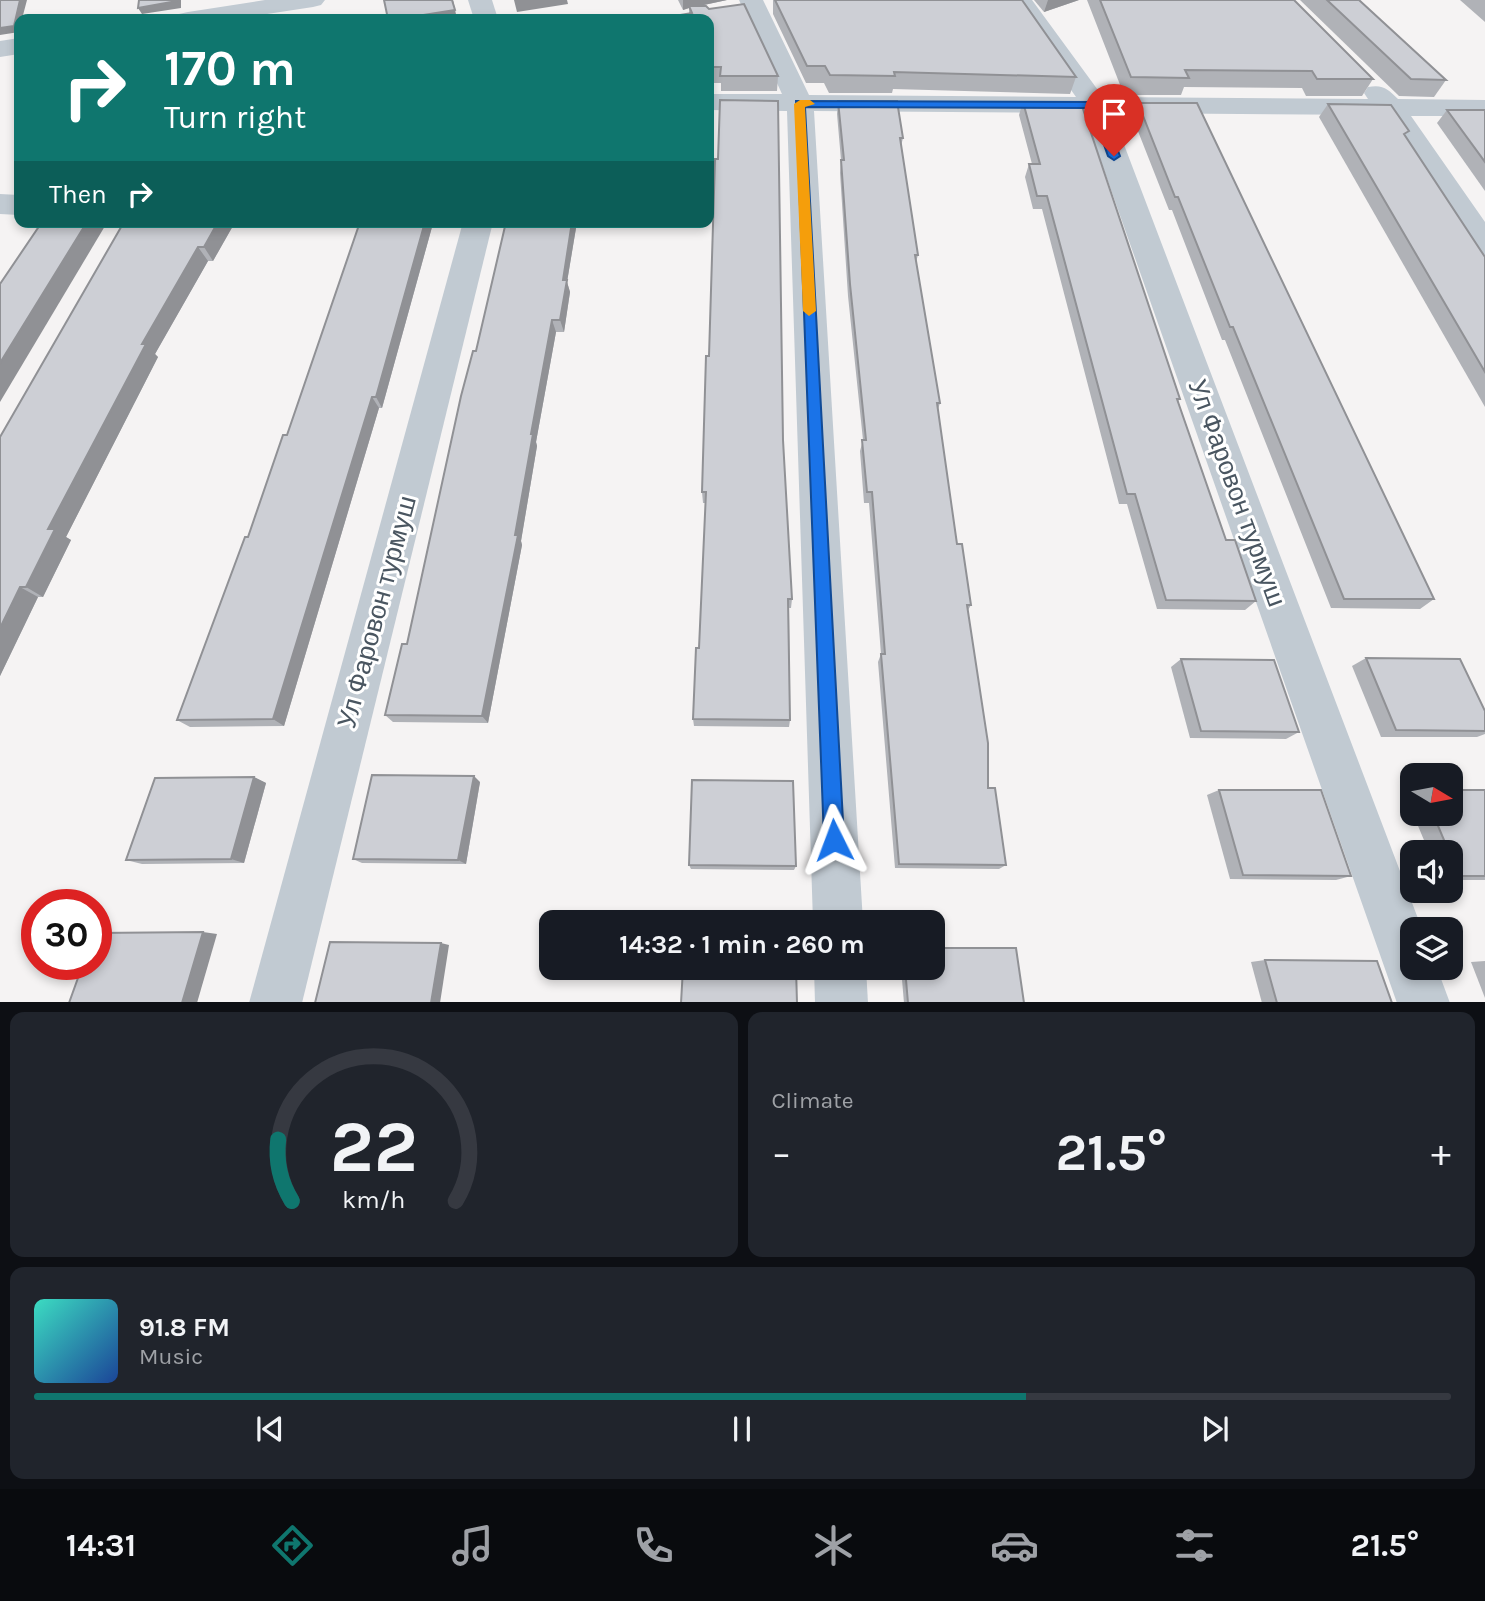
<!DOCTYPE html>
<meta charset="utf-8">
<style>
:root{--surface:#171b24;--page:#20242c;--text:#f1f3f6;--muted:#9ea1a6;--line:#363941;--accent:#0f766e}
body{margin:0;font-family:Karla,sans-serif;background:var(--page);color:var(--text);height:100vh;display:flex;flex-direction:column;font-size:26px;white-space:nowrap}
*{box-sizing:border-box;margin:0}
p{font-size:23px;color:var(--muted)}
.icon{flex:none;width:38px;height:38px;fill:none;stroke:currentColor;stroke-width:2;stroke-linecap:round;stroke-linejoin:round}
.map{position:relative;height:1002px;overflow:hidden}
.details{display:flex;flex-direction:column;gap:10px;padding:10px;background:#0d0f14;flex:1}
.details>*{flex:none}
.guide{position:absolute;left:14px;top:14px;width:700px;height:214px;border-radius:14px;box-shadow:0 4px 10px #0003;background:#0f766e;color:#fff;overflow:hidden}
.needle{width:46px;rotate:100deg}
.tools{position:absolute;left:1400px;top:763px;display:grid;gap:14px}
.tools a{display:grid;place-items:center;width:63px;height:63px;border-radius:14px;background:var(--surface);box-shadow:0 4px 10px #0003;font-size:35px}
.speed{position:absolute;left:21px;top:889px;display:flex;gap:14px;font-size:35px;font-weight:700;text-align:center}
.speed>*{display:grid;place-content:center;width:91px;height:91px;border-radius:50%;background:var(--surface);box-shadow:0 4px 10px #0003;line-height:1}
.speed .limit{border:10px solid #d22;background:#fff;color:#111}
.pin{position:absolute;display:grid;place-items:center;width:60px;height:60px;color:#fff;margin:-72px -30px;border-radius:50% 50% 50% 0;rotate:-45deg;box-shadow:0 0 7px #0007}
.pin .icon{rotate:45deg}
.me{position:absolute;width:77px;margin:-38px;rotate:357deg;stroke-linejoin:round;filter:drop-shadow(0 0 5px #0008)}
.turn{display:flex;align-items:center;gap:24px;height:147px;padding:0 35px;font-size:32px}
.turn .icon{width:91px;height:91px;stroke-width:2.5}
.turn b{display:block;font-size:49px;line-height:60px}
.then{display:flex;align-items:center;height:66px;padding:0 35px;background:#0003;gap:14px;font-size:26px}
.big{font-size:52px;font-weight:700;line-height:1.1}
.details .widget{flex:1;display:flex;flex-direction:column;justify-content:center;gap:10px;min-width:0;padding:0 24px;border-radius:14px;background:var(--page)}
.details .dial{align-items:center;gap:0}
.dial svg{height:182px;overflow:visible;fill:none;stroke:var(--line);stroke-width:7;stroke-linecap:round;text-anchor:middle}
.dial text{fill:var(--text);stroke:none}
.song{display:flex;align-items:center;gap:21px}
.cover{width:84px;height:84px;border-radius:10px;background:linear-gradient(135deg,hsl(170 70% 55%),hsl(220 70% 35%))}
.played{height:7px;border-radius:4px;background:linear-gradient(90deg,var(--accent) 70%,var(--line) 70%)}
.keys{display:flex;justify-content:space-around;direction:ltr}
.heat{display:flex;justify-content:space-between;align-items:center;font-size:38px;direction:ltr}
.details .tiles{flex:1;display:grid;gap:10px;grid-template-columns:1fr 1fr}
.widget:last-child{grid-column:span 2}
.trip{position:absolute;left:539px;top:910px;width:406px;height:70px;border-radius:14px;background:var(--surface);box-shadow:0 4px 10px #0003;font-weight:700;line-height:70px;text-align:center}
.menu{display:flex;height:112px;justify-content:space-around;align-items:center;background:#090b0e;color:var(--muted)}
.menu .icon{width:49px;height:49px}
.menu .active{color:var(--accent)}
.menu b{font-size:32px;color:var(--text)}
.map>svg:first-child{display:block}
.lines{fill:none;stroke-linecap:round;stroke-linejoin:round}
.street{fill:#c1cad2;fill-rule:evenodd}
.wall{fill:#b0b2b7}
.shaded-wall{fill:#909195}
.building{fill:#cdcfd5;stroke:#909195;stroke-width:2}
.route{fill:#1a73e8;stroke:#114b97;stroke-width:2}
.slow{fill:#f59e0b}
.labels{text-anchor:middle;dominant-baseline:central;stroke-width:6;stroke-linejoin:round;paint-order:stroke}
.street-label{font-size:26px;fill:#4a5661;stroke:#fff}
</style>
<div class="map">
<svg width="1485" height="1003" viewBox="0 0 1485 1003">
<rect width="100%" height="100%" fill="#f5f3f3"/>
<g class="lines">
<!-- street -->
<g class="street">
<polygon points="265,0 325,0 321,5 313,7 234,19 176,19 179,14 188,12"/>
<polygon points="468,0 492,0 498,19 474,19"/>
<path d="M739 0H763L809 95 1076 97 1008 0H1032L1103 97 1368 99 1364 93 1368 87C1383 84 1388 89 1398 99L1485 100V116H1411L1485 222V256L1474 253 1383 115 1112 113 1422 929H1412V968H1437L1450 1003H1397L1084 113 814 111 863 922H813L787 111 709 110V94H782Z"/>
<polygon points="19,38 19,54 0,57 0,41"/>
<polygon points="0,194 19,195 19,215 0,214"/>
<polygon points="463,222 493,222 302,1003 249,1003"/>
<polygon points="814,968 866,968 868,1003 815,1003"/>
</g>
</g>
<!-- wall -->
<g class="wall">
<polygon points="678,0 727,0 699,6 778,76 777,91 721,91 721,83 709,83 709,19 689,14 689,8 683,10"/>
<polygon points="773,0 1022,0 1076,77 1070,94 893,89 892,93 829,93 824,83 806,83 773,14"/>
<polygon points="1034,0 1079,0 1044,12"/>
<polygon points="1087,0 1294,0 1373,79 1362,96 1306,96 1302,88 1184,87 1181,95 1124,95"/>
<polygon points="1300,0 1359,0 1446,80 1434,97 1399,96"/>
<polygon points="1460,0 1485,0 1485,22"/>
<polygon points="838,101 903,138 901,146 918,255 916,262 940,403 938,409 957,544 971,605 968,610 988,788 1006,865 999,869 895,868 878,662 881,654 869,503 864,503 860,451 863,440 848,296 840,173 841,160 837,114"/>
<polygon points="1023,102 1180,399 1178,401 1226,540 1256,601 1245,610 1157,609 1127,504 1119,504 1042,209 1033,209 1025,177 1029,164 1032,164 1019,115"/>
<polygon points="1138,103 1434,599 1420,609 1331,608 1225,340 1222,340 1172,210 1169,210 1132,116"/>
<polygon points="1328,104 1405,135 1485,257 1485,407 1319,117"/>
<polygon points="1447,110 1485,110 1485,191 1437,123"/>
<polygon points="124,222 233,222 234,224 213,261 208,261 155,354 158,357 66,537 71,540 43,597 38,597 0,676 0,437"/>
<polygon points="506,222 577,222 567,282 570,292 564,332 556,332 536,442 537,446 521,541 522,545 488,723 393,722 385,715 407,644"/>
<polygon points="432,227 382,408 379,408 284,726 190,727 177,720 287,435"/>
<polygon points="783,440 792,599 791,608 789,608 790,720 789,727 694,726 693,719 699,648 706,503 703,503 702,492"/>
<polygon points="1366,658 1485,711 1485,734 1477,737 1381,737 1352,666"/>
<polygon points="1181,659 1299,732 1286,739 1190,738 1171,667"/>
<polygon points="254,777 266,783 244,863 142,864 126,860"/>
<polygon points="480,782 466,864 362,863 353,859"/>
<polygon points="1219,790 1351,876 1336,880 1230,879 1207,795"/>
<polygon points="1485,790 1485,880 1451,880 1451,852 1429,852 1413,814 1451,814"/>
<polygon points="1412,793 1412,811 1406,795"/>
<polygon points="689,865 796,866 794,870 691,869"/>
<polygon points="1265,960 1392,1003 1262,1003 1251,962"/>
<polygon points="1485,961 1485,998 1471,962"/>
<polygon points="901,968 933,968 1024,1003 904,1003"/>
</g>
<!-- shaded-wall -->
<g class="shaded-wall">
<polygon points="20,0 27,0 22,19 19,19 19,32 0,35 0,28"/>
<polygon points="177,0 181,0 181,8 142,14 138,8"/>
<polygon points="453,0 457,19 398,19"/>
<polygon points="514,0 567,0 568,4 517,12"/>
<polygon points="683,0 727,0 690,8 689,6 689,8 683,10"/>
<polygon points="1048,0 1079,0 1044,12"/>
<polygon points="87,222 101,222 105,226 0,402 0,363"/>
<polygon points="218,222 233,222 234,224 213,261 204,247"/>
<polygon points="425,222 430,222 432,227 382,408 376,397"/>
<polygon points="572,222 577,222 567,282 570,292 564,332 560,320 563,280"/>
<polygon points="198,247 208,261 155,354 158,357 66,537 71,540 43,597 26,587 48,529 142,344"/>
<polygon points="552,320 556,332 536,442 537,446 521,541 522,545 488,723 482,716 515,535 531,434"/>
<polygon points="372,397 379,408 284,726 273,719"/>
<polygon points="20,587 38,597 0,676 0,628"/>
<polygon points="474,776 480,782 466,864 458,860"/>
<polygon points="254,777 266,783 244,863 231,859"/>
<polygon points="203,932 217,934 197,1003 182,1003"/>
<polygon points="441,943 449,945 440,1003 431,1003"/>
</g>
<!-- building -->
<g class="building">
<polygon points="0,0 20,0 14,26 0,28"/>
<polygon points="139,0 177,0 177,1 138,8"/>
<polygon points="384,0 452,0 455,10 398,19 388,19"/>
<polygon points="775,0 1022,0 1076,77 894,72 895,76 830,75 825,66 807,66"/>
<polygon points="1100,0 1294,0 1373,79 1317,79 1312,71 1185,70 1189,78 1131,77"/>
<polygon points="1327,0 1359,0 1446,80 1411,79"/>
<polygon points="744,4 778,76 720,76 721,67 709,67 709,19 657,19 692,13 689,6 706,6 709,9"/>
<polygon points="720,100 778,101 783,440 792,599 788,599 790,720 693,719 696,648 699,648 706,492 702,492 706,356 709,356 715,159 718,159"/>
<polygon points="838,101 897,101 903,138 900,138 918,255 915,255 940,403 937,403 957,544 962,544 971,605 967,605 988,743 988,788 995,788 1006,865 899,864 881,654 885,654 872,492 867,492 862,440 866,440 850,284 841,160 844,160"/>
<polygon points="1023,102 1081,103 1180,399 1177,399 1226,540 1235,540 1256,601 1166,600 1135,494 1127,494 1047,196 1037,196 1029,164 1040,164"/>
<polygon points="1138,103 1197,103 1434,599 1344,599 1233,327 1230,327 1178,197 1175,197"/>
<polygon points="1328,104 1391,105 1409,131 1404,134 1485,257 1485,372"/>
<polygon points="1447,110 1485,110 1485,162"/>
<polygon points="42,222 87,222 0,363 0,284"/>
<polygon points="124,222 218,222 204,247 198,247 142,344 146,344 48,529 55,529 26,587 20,587 0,628 0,437"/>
<polygon points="360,222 425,222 376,397 372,397 273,719 177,720 245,537 248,537 283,435 287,435"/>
<polygon points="506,222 572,222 563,280 567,280 560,320 552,320 531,434 533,434 515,535 518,535 482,716 385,715 402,644 407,644 461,396 473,351 476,351"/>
<polygon points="1366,658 1460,659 1485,711 1485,731 1396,730"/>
<polygon points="1181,659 1274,660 1299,732 1201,731"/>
<polygon points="372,775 474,776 458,860 353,859"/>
<polygon points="254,777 231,859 126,860 155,778"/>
<polygon points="692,780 793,781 796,866 689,865"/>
<polygon points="1219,790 1321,790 1351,876 1243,875"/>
<polygon points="1451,790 1485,790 1485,876 1458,876 1451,858 1451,852 1449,852 1433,814 1451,814"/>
<polygon points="203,932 182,1003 69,1003 83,964 96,964 96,933"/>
<polygon points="330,942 441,943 431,1003 315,1003"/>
<polygon points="933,948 1016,948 1024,1003 908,1003 905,968 933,968"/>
<polygon points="1265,960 1377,961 1392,1003 1277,1003"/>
<polygon points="683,968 796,968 797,1003 681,1003"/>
</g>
<!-- route -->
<polygon class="route" points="796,101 1095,102 1101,105 1120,156 1114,160 1108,156 1091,108 805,107 844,840 841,847 834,850 827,847 824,840"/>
<!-- slow -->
<polygon class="slow" points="810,100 815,104 805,107 816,311 809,316 803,311 794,104 800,100"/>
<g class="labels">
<!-- street labels -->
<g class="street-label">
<text transform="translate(1237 493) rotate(70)">Ул Фаровон турмуш</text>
<text transform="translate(377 612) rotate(-75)">Ул Фаровон турмуш</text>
</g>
</g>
</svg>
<div class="tools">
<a><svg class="needle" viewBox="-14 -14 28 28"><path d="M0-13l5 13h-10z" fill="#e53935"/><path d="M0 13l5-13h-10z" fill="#9ea1a6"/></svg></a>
<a><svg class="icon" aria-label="sound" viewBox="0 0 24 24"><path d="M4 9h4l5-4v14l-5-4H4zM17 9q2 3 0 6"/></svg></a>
<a><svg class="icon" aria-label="layers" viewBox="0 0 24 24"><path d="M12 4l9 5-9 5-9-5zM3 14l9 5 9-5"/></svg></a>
</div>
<div class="speed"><div class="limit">30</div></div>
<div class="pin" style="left:1114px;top:156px;background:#d93025"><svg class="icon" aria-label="arrive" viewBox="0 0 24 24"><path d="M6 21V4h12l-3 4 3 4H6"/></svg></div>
<svg class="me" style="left:834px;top:840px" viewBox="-20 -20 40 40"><path d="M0-17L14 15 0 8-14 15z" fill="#1a73e8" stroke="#fff" stroke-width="4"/></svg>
<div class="trip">14:32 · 1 min · 260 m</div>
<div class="guide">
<div class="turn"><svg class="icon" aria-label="right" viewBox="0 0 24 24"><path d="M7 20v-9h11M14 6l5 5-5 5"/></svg><div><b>170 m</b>Turn right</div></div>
<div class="then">Then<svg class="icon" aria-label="right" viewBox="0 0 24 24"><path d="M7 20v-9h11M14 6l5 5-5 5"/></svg></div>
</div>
</div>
<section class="details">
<div class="tiles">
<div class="widget dial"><svg viewBox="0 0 100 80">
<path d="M14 69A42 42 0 1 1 86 69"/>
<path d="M14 69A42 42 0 0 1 8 42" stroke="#0f766e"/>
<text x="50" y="56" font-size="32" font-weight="700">22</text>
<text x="50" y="72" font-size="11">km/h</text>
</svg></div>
<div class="widget"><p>Climate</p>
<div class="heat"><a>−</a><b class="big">21.5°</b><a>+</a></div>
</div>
<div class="widget">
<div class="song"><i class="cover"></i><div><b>91.8 FM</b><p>Music</p></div></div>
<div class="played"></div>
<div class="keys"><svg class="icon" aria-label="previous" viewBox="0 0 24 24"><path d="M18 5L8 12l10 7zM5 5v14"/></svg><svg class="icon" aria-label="pause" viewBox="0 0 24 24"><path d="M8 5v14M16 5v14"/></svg><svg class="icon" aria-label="next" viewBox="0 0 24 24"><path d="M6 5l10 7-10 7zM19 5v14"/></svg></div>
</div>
</div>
</section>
<nav class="menu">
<b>14:31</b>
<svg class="icon active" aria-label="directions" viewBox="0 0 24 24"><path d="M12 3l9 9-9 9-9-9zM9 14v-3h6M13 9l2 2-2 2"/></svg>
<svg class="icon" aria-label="music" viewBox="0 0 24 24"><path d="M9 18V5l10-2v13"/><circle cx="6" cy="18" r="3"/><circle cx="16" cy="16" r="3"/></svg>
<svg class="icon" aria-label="phone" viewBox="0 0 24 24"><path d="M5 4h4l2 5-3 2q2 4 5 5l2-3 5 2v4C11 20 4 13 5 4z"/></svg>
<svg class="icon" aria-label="climate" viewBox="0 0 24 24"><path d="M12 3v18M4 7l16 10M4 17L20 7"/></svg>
<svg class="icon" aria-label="car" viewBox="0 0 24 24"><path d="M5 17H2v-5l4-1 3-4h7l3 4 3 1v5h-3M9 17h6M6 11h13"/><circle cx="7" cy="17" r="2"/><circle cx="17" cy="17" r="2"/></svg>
<svg class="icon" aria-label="filters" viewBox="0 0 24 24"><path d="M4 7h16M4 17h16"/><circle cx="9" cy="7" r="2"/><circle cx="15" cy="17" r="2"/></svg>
<b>21.5°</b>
</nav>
